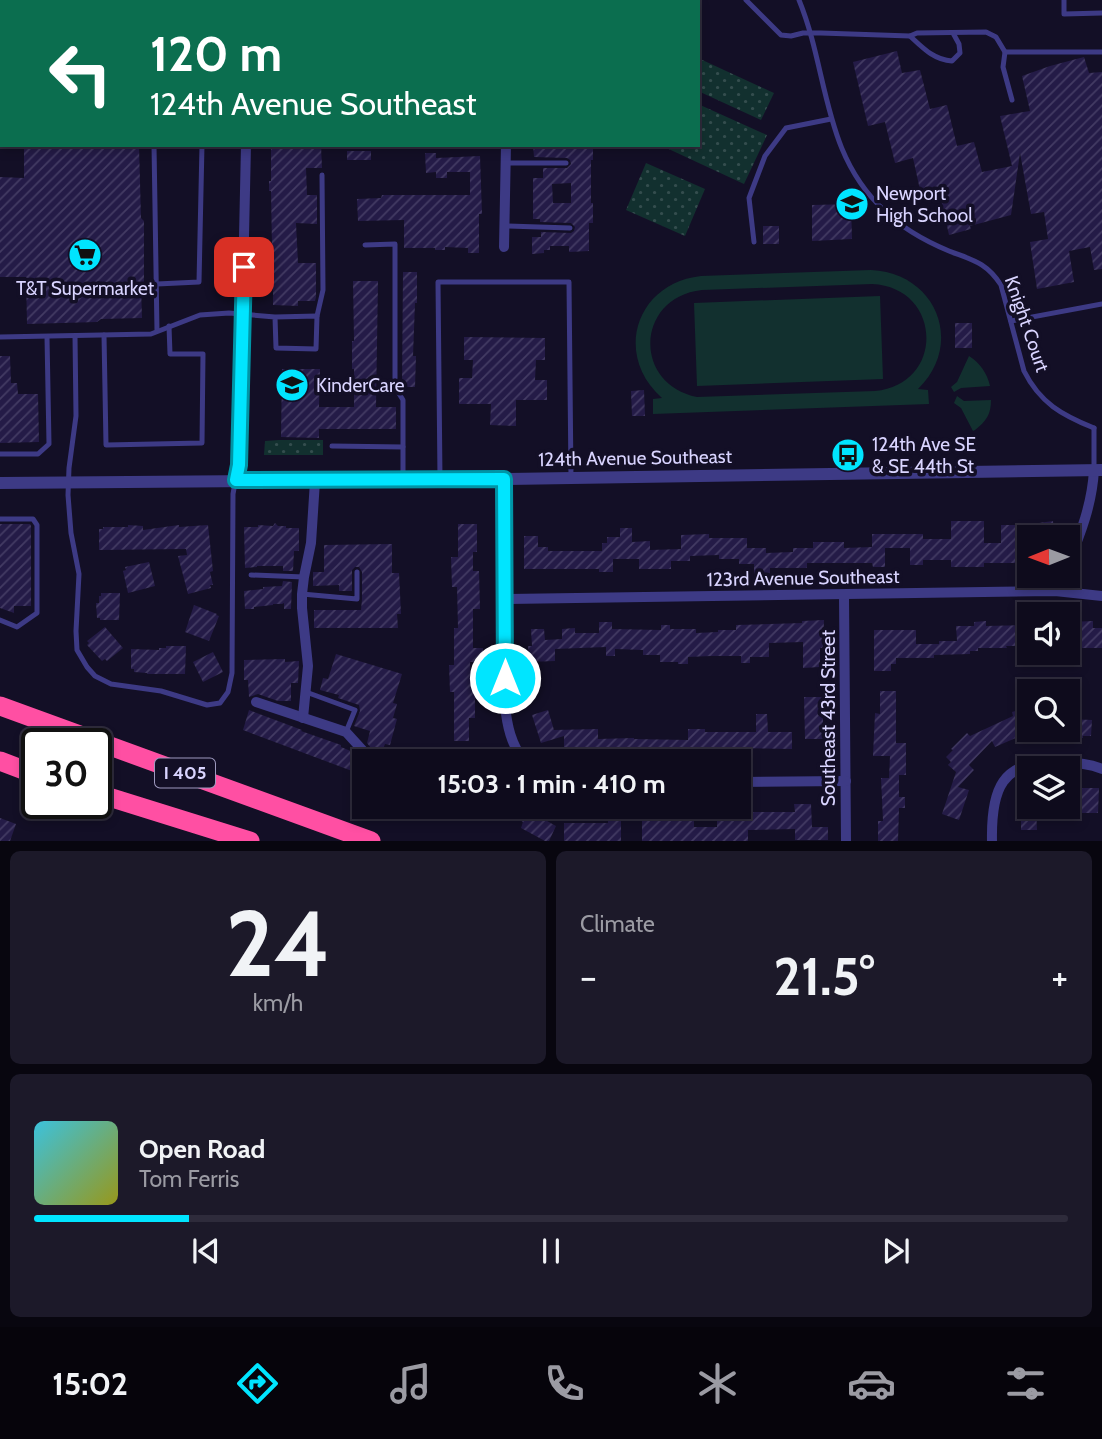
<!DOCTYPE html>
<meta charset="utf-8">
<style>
:root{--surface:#0e0b1c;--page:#1c1929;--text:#f1f3f6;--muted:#9b9ba3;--line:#2e2b3b;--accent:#00e5ff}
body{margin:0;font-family:Cabin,sans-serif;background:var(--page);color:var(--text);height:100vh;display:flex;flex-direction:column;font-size:26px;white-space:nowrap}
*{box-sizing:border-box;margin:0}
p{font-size:23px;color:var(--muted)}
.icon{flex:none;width:38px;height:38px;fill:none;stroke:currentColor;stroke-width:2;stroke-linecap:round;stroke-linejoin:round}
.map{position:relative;height:841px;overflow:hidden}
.details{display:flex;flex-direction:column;gap:10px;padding:10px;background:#08060f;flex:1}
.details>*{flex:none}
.guide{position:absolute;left:0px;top:0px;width:700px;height:147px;box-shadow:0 4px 10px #0003,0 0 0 2px var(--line);background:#0b6e4f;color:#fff;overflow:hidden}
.needle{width:46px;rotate:269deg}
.controls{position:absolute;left:1017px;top:525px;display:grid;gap:14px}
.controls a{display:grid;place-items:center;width:63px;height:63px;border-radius:0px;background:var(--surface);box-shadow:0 4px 10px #0003,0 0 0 2px var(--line);font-size:35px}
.speed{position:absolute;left:21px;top:728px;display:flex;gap:14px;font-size:35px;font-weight:700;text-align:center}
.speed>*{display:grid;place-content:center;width:91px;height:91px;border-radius:50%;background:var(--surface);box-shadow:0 4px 10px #0003,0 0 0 2px var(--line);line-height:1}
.speed .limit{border:4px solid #111;border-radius:10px;background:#fff;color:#111}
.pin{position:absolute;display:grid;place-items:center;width:60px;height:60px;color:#fff;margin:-30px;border-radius:14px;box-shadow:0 4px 10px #0006}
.me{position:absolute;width:77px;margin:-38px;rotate:0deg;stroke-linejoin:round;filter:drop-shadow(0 0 5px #0008)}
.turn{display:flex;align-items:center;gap:24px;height:147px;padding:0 35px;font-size:32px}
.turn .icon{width:91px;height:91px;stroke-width:2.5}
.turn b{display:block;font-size:49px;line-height:60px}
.big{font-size:52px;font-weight:700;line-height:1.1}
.details .widget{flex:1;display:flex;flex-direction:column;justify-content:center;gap:10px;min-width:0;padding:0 24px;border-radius:10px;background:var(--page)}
.details .dial{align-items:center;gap:0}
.dial b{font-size:91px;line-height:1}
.song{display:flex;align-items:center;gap:21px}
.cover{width:84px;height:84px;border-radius:10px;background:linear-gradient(135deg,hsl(190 70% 55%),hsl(60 70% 35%))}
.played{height:7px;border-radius:4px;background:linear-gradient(90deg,var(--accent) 15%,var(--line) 15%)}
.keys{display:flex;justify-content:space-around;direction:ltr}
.heat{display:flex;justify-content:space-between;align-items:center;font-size:38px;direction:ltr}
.details .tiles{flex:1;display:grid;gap:10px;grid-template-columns:1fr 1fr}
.widget:last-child{grid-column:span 2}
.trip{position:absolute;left:352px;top:749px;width:399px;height:70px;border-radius:0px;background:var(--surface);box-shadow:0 4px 10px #0003,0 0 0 2px var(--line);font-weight:700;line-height:70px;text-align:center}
.menu{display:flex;height:112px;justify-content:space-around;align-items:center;background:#06040b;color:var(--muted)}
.menu .icon{width:49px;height:49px}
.menu .current{color:var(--accent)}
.menu b{font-size:32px;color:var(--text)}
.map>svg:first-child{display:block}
.green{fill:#12302f;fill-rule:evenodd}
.park{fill:url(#park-dots)}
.building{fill:url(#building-hatch);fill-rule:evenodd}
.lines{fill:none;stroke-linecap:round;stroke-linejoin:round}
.service{stroke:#3d3a85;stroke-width:5}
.minor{stroke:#3d3a85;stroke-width:10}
.tertiary{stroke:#3d3a85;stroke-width:12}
.motorway{stroke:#ff4fa3;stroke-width:19}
.route-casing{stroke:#0095a6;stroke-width:18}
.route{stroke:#00e5ff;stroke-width:12}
.labels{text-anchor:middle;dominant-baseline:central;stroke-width:7;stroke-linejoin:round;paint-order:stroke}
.shield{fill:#130f26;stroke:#9e99be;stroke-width:2}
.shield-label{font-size:18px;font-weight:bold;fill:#d9d4ff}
.poi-label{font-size:19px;fill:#d9d4ff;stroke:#130f26;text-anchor:start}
.street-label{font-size:19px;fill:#d9d4ff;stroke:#130f26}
</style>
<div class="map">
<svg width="1102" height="841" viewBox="0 0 1102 841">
<defs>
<pattern id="park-dots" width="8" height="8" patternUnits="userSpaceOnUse" patternTransform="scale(1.75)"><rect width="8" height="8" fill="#12302f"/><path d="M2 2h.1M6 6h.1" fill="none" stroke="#344d4e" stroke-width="1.8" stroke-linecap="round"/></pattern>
<pattern id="building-hatch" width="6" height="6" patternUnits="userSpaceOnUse" patternTransform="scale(1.75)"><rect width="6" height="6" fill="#241b47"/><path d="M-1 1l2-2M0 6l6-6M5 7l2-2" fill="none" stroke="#433b63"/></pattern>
</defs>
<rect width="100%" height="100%" fill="#130f26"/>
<!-- green -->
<g class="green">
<path d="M871 270C936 273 965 343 918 389L928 390 929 404 653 414V399L662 398C613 355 636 283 701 276ZM872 284C942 287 946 384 875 391L697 397C632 384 636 297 702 290Z"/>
<polygon points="880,296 883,379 697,386 694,303"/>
<path d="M969 356C980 363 987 373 990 386L961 388 954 392 951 387 957 382Z"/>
<path d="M957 396 964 401 991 400C991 415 986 421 975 430L973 431 961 408 954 403Z"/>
</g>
<!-- park -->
<g class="park">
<polygon points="698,58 774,93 761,120 698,91"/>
<polygon points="698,104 767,135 744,184 660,145 698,145"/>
<polygon points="646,163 705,189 685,236 626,210"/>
<polygon points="279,440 323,440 323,455 264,455 265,441"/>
</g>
<!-- building -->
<g class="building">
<polygon points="897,51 902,73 920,70 930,109 947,105 957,146 974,142 982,172 1012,166 1000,116 1030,111 1022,76 1050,66 1084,57 1089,73 1102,72 1102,269 1094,270 1090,247 1069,251 1074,282 1037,289 1030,242 1048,239 1044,212 1031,214 1020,153 1011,215 970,226 971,229 949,235 940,195 922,199 913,158 895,163 885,122 868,126 853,62"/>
<polygon points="67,145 139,146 141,218 144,221 144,282 141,285 142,318 101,319 97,322 27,324 26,277 0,277 0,177 24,178 24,148 65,147"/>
<polygon points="271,145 321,145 322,168 306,168 307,195 317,195 317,224 296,223 298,263 316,263 316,297 315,301 298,301 298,306 273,305 273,248 272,248 271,191 269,191 269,181 271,181"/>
<path d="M533 145H593V160H591V203H593V223H589V251L569 252V246H550V250H544V253L532 254V237H541V232L571 233 574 231 575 227 571 223 540 222V219H533V178H543V168H567L571 164 570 160 567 158 534 157ZM571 183V203H553L552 184Z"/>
<rect x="347" y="151" width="24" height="9"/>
<polygon points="425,153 436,153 436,158 480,156 482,214 479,214 479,253 468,253 468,248 445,247 445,250 435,250 435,248 404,248 404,220 358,221 357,199 381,198 382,195 470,195 470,172 447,172 447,178 436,178 436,172 426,173"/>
<polygon points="851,204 852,239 812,241 812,205"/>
<rect x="763" y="226" width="16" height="18"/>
<polygon points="403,272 417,272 417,303 415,303 413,356 416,356 415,387 402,387"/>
<polygon points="353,281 378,281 376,407 396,407 396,429 319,429 319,438 281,437 282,369 320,369 319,407 354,407 354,369 352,369 352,341 354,341"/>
<rect x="955" y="323" width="17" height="25"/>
<polygon points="464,337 545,338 545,360 536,360 535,380 547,380 547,400 516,400 516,426 490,425 491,404 459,404 459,378 472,378 473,360 464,360"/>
<polygon points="0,356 10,356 11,383 17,383 18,394 38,394 39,442 0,443"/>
<polygon points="644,390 645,416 632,416 631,391"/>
<polygon points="951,521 984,521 984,543 1001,543 1001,525 1018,525 1018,526 1053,521 1054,537 1029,537 1029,546 1022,547 1022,563 984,563 984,567 951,567 951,560 923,560 923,565 910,565 910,548 885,548 885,567 873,567 872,563 807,563 807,568 770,568 770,576 754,576 754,564 739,564 739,559 719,559 719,555 690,556 690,561 671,561 671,569 639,569 639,559 613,559 613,572 599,572 599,569 524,569 524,536 538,536 538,547 548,547 548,551 602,551 602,543 607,543 607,537 620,537 620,528 632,528 632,542 650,541 650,550 681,549 681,535 709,534 709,538 747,538 747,548 766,548 766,553 793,552 793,548 813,548 813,542 844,542 844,548 872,547 872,534 923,534 923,539 951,539"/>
<polygon points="275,523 278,526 286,526 286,528 299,528 299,551 294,551 293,571 283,571 283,566 257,566 257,567 245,568 244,527 258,527 258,525 273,526"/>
<polygon points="0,524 30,524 31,526 31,606 14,606 14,613 0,608"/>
<polygon points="458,524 477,524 477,552 473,552 473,571 479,571 480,609 473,609 473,648 483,648 483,662 470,662 471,685 475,685 475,718 469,718 469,741 454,741 454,692 450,692 449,665 454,665 454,628 458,628 457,587 452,587 451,557 458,557"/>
<polygon points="128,525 143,526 143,530 179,525 179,527 208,525 213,571 210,572 213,585 210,585 211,588 188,594 178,556 187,555 186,549 99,550 99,529 103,529 103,527 128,527"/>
<polygon points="392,544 392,573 399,573 401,614 397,614 398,628 314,628 314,610 361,610 362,599 362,572 359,567 355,567 352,570 352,591 339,591 339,585 313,586 313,572 324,572 324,545"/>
<polygon points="149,562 155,586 128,593 123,571 126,570 125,567"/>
<polygon points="283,581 292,582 291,609 284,609 284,603 282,604 273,604 273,605 254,607 254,609 245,609 244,591 263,589 263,587 282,586"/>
<polygon points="101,593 120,593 119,620 100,620 100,618 97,618 96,603 99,603 99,596 101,596"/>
<polygon points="194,605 217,614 216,615 219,616 209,641 185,632"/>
<polygon points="824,620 823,648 820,648 820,667 803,668 803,642 769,643 769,657 750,657 750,663 741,663 741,656 711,656 688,657 688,664 678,664 678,662 660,662 660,655 643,655 643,650 615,649 615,656 606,656 606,647 555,649 555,661 529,662 528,646 532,646 531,629 544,629 545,640 562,639 562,629 575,628 575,633 599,633 599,622 612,622 612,629 661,630 661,625 670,625 670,629 696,629 696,633 718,632 718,630 736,630 736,625 802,623 802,621"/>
<polygon points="986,621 986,626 1029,625 1029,646 1006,646 1007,648 978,648 978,651 970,651 970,654 934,655 934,658 896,658 896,664 891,664 891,671 874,671 874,630 916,630 916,644 939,644 939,641 957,641 956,626 974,626 974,622"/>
<polygon points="1093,621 1093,628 1102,628 1102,648 1068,648 1069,622"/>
<polygon points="105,627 123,648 107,661 105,659 102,661 87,645 89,643 87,641"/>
<polygon points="166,646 186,646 185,674 147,674 147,673 134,672 134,669 131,669 131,649 159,650 159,648 166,648"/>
<polygon points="213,652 223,672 203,682 193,662"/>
<polygon points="336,654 402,674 393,703 397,704 393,718 397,719 390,745 385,744 382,752 371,748 367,743 370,731 354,726 360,711 359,705 338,698 339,695 320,690 323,678 328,679"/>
<polygon points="285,659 285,662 299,661 298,683 291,683 291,701 278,701 258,694 249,697 248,680 244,680 244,660"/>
<polygon points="880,691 896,691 896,743 906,743 906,775 899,775 899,797 905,797 905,808 899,808 898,841 878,841 878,821 883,821 881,778 889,778 890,756 873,756 875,713 880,714"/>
<polygon points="804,697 823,697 823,739 805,739"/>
<polygon points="1029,707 1029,730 1048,730 1048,732 1022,740 1020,736 995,747 992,741 969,765 974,770 958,787 969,790 959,820 942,814 956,772 948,765 951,762 946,757 953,750 951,749 967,733 970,736 1013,716 1012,712"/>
<polygon points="249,710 302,730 301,731 341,745 341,747 353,752 357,756 352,771 243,730"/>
<polygon points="548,710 554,730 598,729 598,739 634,738 634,739 688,740 688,729 705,729 705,732 756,732 756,714 767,714 768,732 792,732 792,749 731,748 732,758 715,758 715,761 701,761 701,758 694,758 694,755 675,755 675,756 653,756 653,761 639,761 639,754 617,755 618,761 564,759 564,736 541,743 532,715"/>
<polygon points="1068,719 1092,720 1091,736 1083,736 1083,738 1073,738 1073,741 1058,740 1058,738 1050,738 1050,730 1068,730"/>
<polygon points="1081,788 1099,788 1098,813 1078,813 1078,804 1081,804"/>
<polygon points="794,804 811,804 812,827 828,827 828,840 795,840 795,829 748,830 748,841 642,841 642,821 664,820 663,816 674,815 674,817 694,818 694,827 717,827 717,812 737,812 737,808 752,808 752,812 795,812"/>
<polygon points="501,807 546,807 540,817 556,826 549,841 545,841 521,828 523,822"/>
<polygon points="1021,807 1036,807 1037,830 1021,830"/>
<polygon points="0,818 16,824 10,841 0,841"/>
<polygon points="608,819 621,820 621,841 564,841 564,823 608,823"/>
</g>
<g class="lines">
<!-- service -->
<g class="service">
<polyline points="58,0 58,2"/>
<polyline points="152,0 152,2"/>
<path d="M746 0 781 35 791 36 803 33H821L910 36C923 48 934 60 952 61L960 53 959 44 953 33"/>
<path d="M799 0C829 73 822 154 885 211 903 229 925 241 949 251 972 260 986 262 1001 285L1024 371C1040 403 1062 415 1094 428"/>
<polyline points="1064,0 1064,14 1102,13"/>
<polyline points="549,2 549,0"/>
<polyline points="0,27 2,27"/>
<polyline points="910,36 917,33 986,32 996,37 1005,52 1003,67 1012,100"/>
<polyline points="1005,52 1102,52"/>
<polyline points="0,131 2,131"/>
<polyline points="154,145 157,331"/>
<polyline points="506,163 566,163"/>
<polyline points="505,226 570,228"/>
<polyline points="754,242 749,198 765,156 786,128 831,119"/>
<polyline points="365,245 395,244 395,387 403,400 403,479"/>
<polyline points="157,284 199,282 202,145"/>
<polyline points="317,316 323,290 322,175"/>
<polyline points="1011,321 1102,304"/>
<polyline points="104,335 106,445 202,443 203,354 170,354 169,326"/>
<polyline points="75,336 76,416 69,468 68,495 71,533 79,574 76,631 77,650 87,667 95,676 111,684 161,691 207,705 220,703 228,692 232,673 233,494 235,483"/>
<polyline points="0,337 151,334 200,315 229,313 275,317 276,348 316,349 317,316 275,317"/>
<polyline points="1094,428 1094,470"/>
<polyline points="332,446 403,447"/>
<polyline points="0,454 38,454 49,444 47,337"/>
<polyline points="440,479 438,282 569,282 571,478"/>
<polyline points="0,519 33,519 37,525 37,613 17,627 0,620"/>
<polyline points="251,575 304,577"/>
<polyline points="302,594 357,599 357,572"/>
<polyline points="306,692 355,710 346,732"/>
</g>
<!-- minor -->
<g class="minor">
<polyline points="248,2 248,0"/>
<polyline points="508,2 508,0"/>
<polyline points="504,247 506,145"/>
<path d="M504 479 505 705C507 726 511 744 524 761"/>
<polyline points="236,480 239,465 246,145"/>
<path d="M1068 564C1081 533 1092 504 1094 470"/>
<polyline points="1055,591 1062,576"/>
<polyline points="844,595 846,841"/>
<polyline points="505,599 1055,591 1102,596"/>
<polyline points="256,702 346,732 367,755 385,761"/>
<polyline points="303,718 308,666 302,608 302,594 304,577 311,543 315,481"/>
<polyline points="738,782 846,781"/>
<path d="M992 841C991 790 1001 760 1058 762 1074 763 1088 763 1102 769"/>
</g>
<!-- tertiary -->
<polyline class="tertiary" points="0,483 504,479 1102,470"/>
<!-- motorway -->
<g class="motorway">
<polyline points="0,706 371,841"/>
<polyline points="0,761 37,775"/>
<polyline points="96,793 250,841"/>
</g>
</g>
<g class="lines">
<defs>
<polyline id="route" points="244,267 239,465 236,480 504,479 505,678"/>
</defs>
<!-- route casing -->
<use href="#route" class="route-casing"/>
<!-- route -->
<use href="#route" class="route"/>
</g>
<!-- icons -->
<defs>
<symbol id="school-disc" viewBox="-11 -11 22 22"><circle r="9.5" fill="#00e5ff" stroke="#130f26"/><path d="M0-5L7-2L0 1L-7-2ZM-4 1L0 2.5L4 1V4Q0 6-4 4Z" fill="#111"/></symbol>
<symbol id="supermarket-disc" viewBox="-11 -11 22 22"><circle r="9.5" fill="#00e5ff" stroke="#130f26"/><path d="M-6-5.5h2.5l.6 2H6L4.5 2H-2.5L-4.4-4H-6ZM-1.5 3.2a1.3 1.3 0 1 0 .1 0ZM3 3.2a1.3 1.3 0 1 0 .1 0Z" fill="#111"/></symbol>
<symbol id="bus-disc" viewBox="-11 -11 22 22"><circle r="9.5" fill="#00e5ff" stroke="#130f26"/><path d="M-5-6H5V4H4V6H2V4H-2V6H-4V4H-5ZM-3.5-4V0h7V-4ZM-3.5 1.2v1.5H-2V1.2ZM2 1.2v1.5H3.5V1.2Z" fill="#111"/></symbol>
</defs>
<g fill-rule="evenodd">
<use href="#school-disc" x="833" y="185" width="38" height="38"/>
<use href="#supermarket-disc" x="66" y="236" width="38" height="38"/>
<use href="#school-disc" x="273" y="366" width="38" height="38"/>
<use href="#bus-disc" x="829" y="436" width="38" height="38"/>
</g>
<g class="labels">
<!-- shield labels -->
<rect class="shield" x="155" y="758.5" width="60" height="29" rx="5"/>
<g class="shield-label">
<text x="185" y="773">I 405</text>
</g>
<!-- poi labels -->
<g class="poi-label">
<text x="876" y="193">Newport<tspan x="876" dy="22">High School</tspan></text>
<text x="85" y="288" text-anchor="middle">T&amp;T Supermarket</text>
<text x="316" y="385">KinderCare</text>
<text x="872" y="444">124th Ave SE<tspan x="872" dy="22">&amp; SE 44th St</tspan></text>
</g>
<!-- street labels -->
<g class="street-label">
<text transform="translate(1027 324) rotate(71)">Knight Court</text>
<text transform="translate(635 458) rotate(-1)">124th Avenue Southeast</text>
<text transform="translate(803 578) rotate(-1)">123rd Avenue Southeast</text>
<text transform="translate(828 718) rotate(-90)">Southeast 43rd Street</text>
</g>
</g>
</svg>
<div class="controls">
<a><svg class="needle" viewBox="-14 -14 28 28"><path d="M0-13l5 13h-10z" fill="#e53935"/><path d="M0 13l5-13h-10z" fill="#9b9ba3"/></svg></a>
<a><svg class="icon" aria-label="sound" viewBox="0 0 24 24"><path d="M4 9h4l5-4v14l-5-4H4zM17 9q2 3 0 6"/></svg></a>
<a><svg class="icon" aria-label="search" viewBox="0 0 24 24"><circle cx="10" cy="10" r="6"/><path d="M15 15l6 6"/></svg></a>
<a><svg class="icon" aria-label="layers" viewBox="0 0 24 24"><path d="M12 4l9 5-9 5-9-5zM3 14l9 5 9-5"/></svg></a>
</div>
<div class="speed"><div class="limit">30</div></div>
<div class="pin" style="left:244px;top:267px;background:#d93025"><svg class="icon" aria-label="arrive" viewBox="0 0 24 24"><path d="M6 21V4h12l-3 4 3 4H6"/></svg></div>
<svg class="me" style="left:505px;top:678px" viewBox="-20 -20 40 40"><circle r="17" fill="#00e5ff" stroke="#fff" stroke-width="3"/><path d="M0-11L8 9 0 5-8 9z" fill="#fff"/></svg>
<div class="trip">15:03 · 1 min · 410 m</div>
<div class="guide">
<div class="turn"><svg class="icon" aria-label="left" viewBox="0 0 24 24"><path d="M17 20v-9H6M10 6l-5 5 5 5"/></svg><div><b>120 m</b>124th Avenue Southeast</div></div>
</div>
</div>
<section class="details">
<div class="tiles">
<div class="widget dial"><b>24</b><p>km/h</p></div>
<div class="widget"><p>Climate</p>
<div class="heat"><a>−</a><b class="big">21.5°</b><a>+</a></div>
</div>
<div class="widget">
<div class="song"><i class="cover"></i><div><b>Open Road</b><p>Tom Ferris</p></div></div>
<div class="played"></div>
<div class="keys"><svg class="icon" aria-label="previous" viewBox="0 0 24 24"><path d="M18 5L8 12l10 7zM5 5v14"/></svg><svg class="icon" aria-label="pause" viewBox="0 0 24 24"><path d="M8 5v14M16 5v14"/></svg><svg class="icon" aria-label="next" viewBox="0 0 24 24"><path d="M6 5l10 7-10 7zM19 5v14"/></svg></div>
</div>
</div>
</section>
<nav class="menu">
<b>15:02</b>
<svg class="icon current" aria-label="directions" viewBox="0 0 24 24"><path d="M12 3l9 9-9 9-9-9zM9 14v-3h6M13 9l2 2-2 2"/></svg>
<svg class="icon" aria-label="music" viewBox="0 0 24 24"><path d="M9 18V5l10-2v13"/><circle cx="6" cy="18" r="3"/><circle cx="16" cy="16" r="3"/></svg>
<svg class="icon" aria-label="phone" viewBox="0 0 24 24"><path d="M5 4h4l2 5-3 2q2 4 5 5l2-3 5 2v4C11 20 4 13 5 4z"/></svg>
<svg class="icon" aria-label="climate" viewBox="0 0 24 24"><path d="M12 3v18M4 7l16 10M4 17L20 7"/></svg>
<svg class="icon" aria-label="car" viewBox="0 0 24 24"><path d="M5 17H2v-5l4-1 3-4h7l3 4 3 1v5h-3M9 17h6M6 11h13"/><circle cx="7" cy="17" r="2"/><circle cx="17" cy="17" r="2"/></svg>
<svg class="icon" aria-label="filters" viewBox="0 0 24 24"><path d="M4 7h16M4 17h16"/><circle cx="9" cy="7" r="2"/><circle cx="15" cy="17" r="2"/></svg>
</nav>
